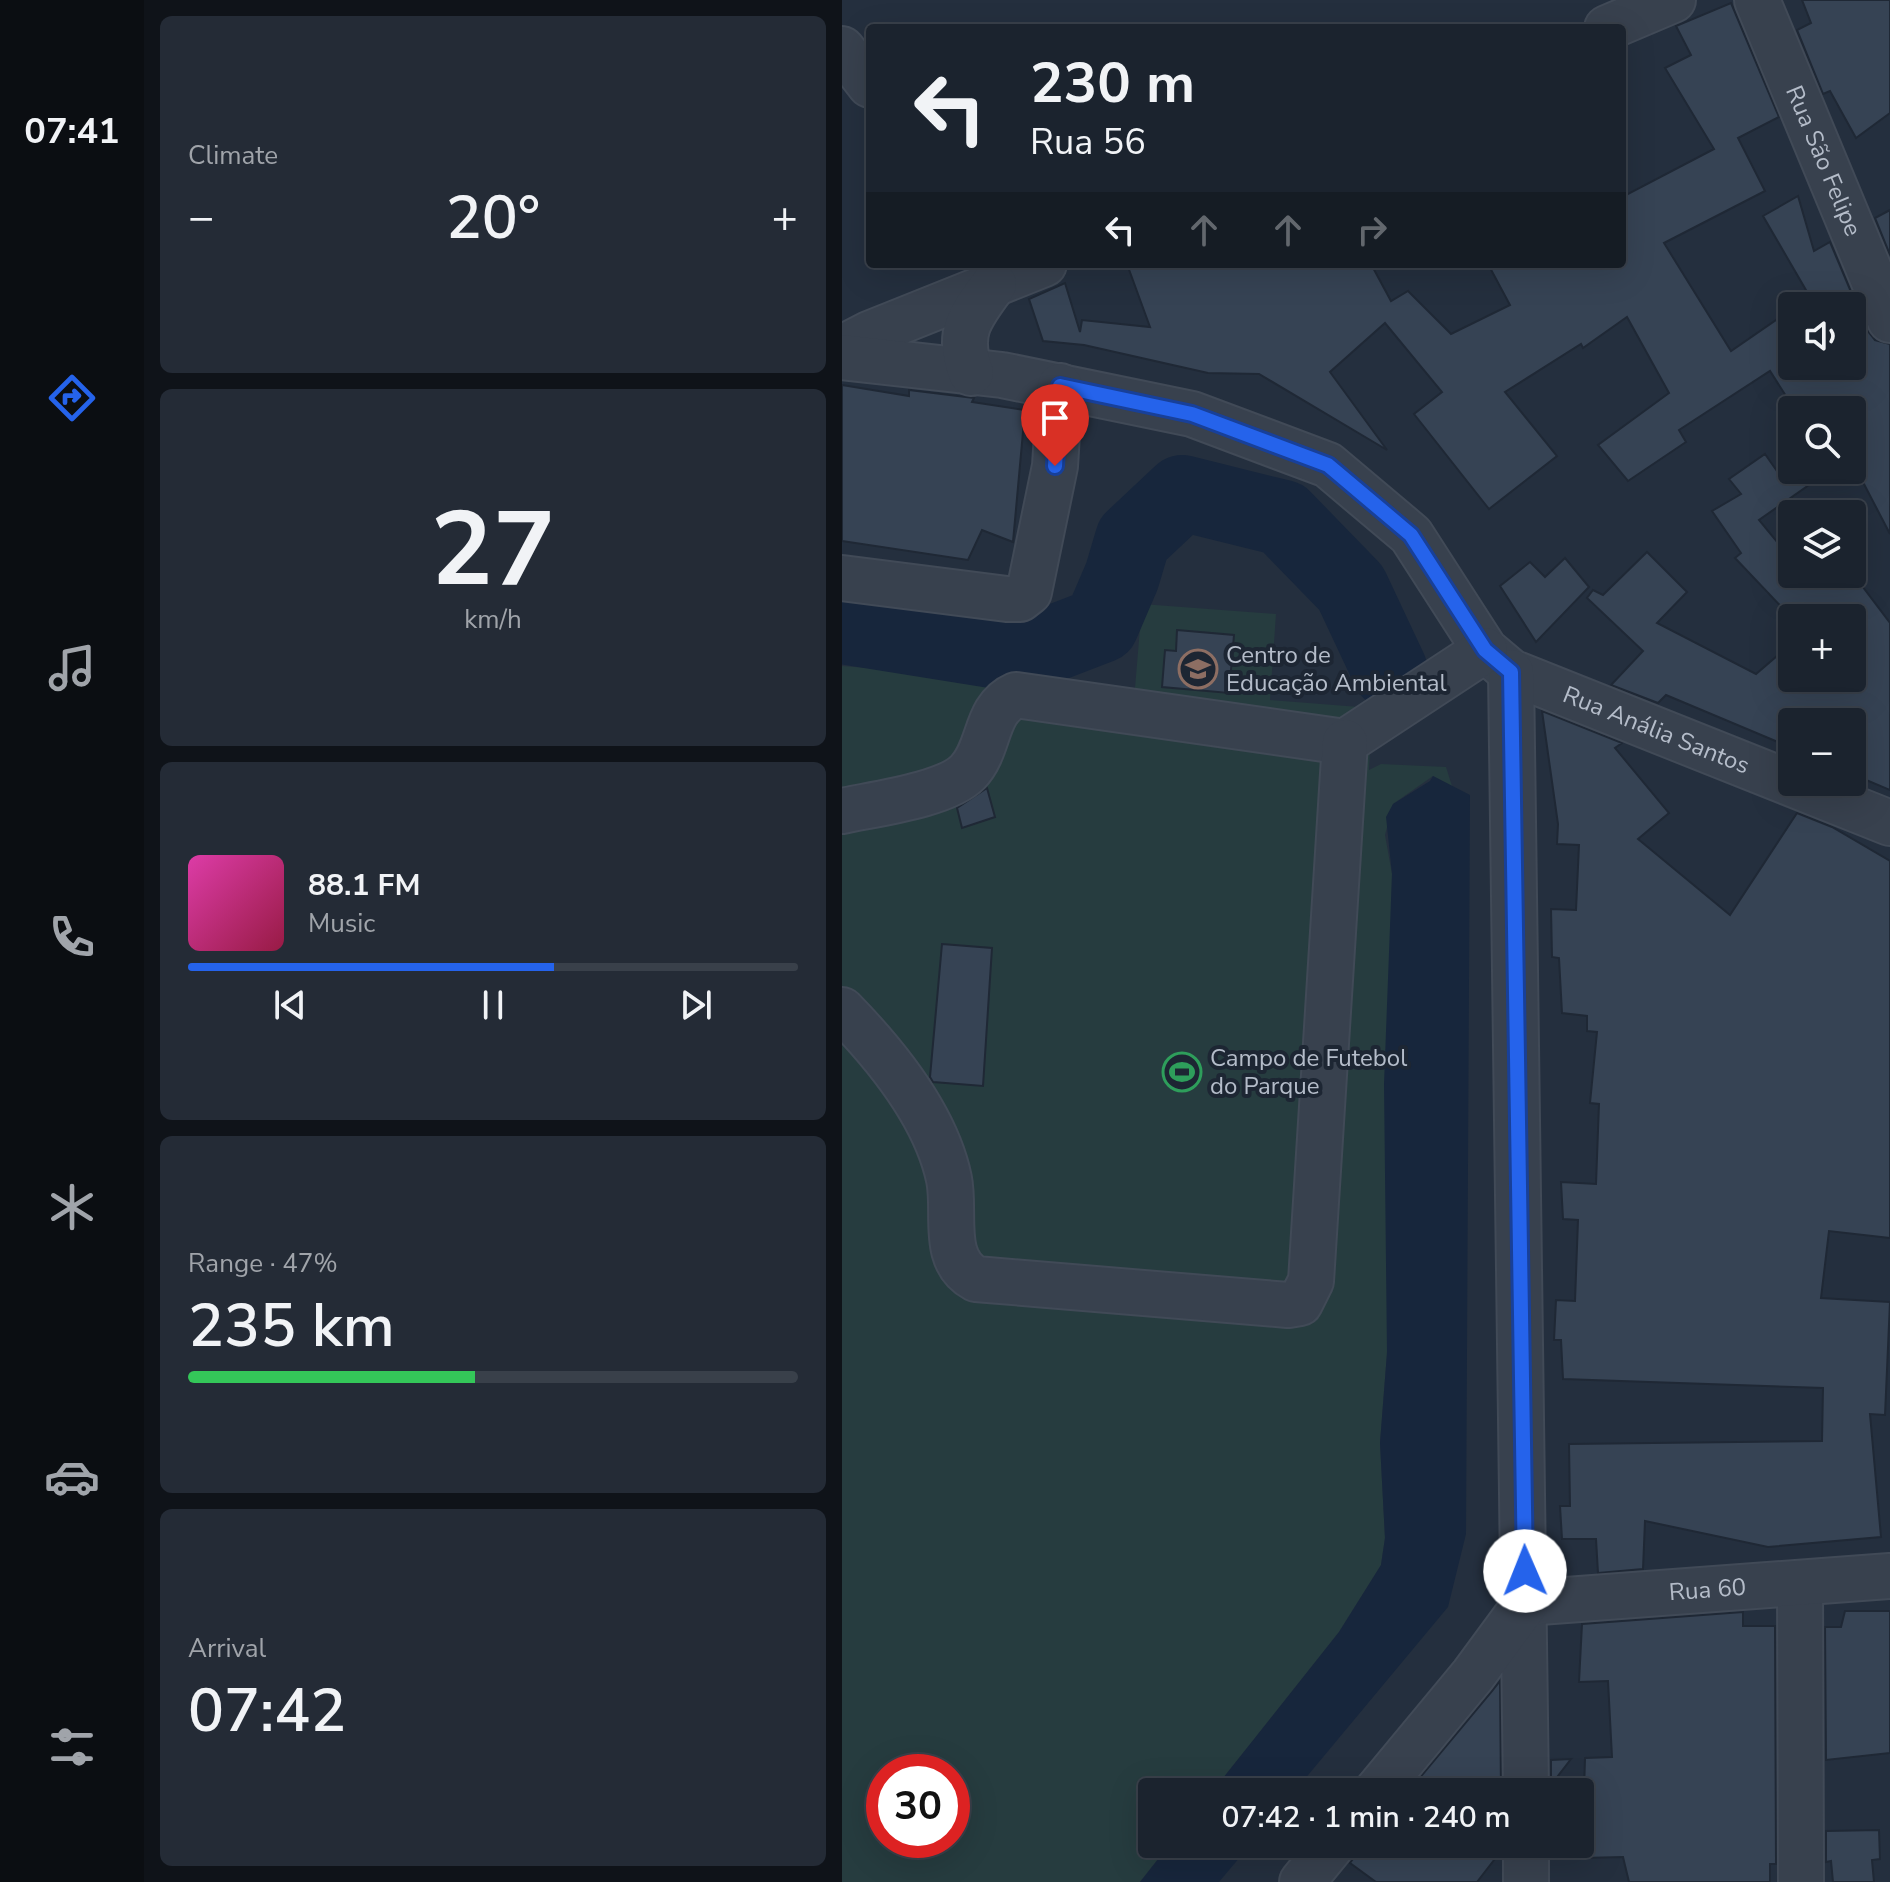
<!DOCTYPE html>
<meta charset="utf-8">
<style>
:root{--surface:#1b232e;--page:#242b36;--text:#f1f3f6;--muted:#a0a4aa;--line:#39404a;--accent:#2563eb}
body{margin:0;font-family:"Nunito Sans",sans-serif;background:var(--page);color:var(--text);height:100vh;display:flex;flex-direction:column;font-size:30px;white-space:nowrap}
*{box-sizing:border-box;margin:0}
p{font-size:26px;color:var(--muted)}
.icon{flex:none;width:44px;height:44px;fill:none;stroke:currentColor;stroke-width:2;stroke-linecap:round;stroke-linejoin:round}
.map{position:relative;flex:1;overflow:hidden}
.drawer{display:flex;flex-direction:column;gap:16px;padding:16px;background:#0f1319;width:698px}
.drawer>*{flex:none}
.banner{position:absolute;left:24px;top:24px;width:760px;height:244px;border-radius:8px;box-shadow:0 8px 32px #0002,0 0 0 2px var(--line);background:#1b232e;color:var(--text);overflow:hidden}
.tools{position:absolute;left:936px;top:292px;display:grid;gap:16px}
.tools a{display:grid;place-items:center;width:88px;height:88px;border-radius:8px;background:var(--surface);box-shadow:0 8px 32px #0002,0 0 0 2px var(--line);font-size:40px}
.speed{position:absolute;left:24px;top:1754px;display:flex;gap:16px;font-size:40px;font-weight:700;text-align:center}
.speed>*{display:grid;place-content:center;width:104px;height:104px;border-radius:50%;background:var(--surface);box-shadow:0 8px 32px #0002,0 0 0 2px var(--line);line-height:1}
.speed .limit{border:12px solid #d22;background:#fff;color:#111}
.pin{position:absolute;display:grid;place-items:center;width:68px;height:68px;color:#fff;margin:-82px -34px;border-radius:50% 50% 50% 0;rotate:-45deg;box-shadow:0 0 8px #0007}
.pin .icon{rotate:45deg}
.me{position:absolute;width:88px;margin:-44px;rotate:359deg;stroke-linejoin:round;filter:drop-shadow(0 0 6px #0008)}
.turn{display:flex;align-items:center;gap:28px;height:168px;padding:0 32px;font-size:36px}
.turn .icon{width:104px;height:104px;stroke-width:2.5}
.turn b{display:block;font-size:56px;line-height:68px}
.lanes{display:flex;align-items:center;height:76px;padding:0 32px;background:#0003;justify-content:center;gap:40px;direction:ltr}
.lanes .off{opacity:.35}
.big{font-size:60px;font-weight:600;line-height:1.1}
.drawer .card{flex:1;display:flex;flex-direction:column;justify-content:center;gap:12px;min-width:0;padding:0 28px;border-radius:12px;background:var(--page)}
.drawer .dial{align-items:center;gap:0}
.dial b{font-size:104px;line-height:1}
.song{display:flex;align-items:center;gap:24px}
.cover{width:96px;height:96px;border-radius:12px;background:linear-gradient(135deg,hsl(320 70% 55%),hsl(340 70% 35%))}
.played{height:8px;border-radius:4px;background:linear-gradient(90deg,var(--accent) 60%,var(--line) 60%)}
.keys{display:flex;justify-content:space-around;direction:ltr}
.heat{display:flex;justify-content:space-between;align-items:center;font-size:44px;direction:ltr}
.charge{height:12px;border-radius:6px;background:linear-gradient(90deg,#34c759 47%,var(--line) 0)}
.trip{position:absolute;left:296px;top:1778px;width:456px;height:80px;border-radius:8px;background:var(--surface);box-shadow:0 8px 32px #0002,0 0 0 2px var(--line);font-weight:600;line-height:80px;text-align:center}
main{display:flex;flex:1;min-height:0}
.dock{display:flex;flex-direction:column;width:144px;justify-content:space-around;align-items:center;background:#0b0e12;color:var(--muted)}
.dock .icon{width:56px;height:56px}
.dock .active{color:var(--accent)}
.dock b{font-size:36px;color:var(--text)}
.map>svg:first-child{display:block}
.green{fill:#263c3f;fill-rule:evenodd}
.water{fill:#17263c}
.lines{fill:none;stroke-linecap:round;stroke-linejoin:round}
.river{stroke:#17263c;stroke-width:76}
.building{fill:#364354;stroke:#1f2835;stroke-width:2}
.minor-casing{stroke:#414a57;stroke-width:48}
.minor{stroke:#38414e;stroke-width:44}
.route-casing{stroke:#184099;stroke-width:20}
.route{stroke:#2563eb;stroke-width:14}
.labels{text-anchor:middle;dominant-baseline:central;stroke-width:8;stroke-linejoin:round;paint-order:stroke}
.street-label{font-size:24px;fill:#b4bcc9;stroke:#1d2633}
.poi-label{font-size:24px;fill:#b4bcc9;stroke:#1d2633;text-anchor:start}
</style>
<main>
<nav class="dock">
<b>07:41</b>
<svg class="icon active" aria-label="directions" viewBox="0 0 24 24"><path d="M12 3l9 9-9 9-9-9zM9 14v-3h6M13 9l2 2-2 2"/></svg>
<svg class="icon" aria-label="music" viewBox="0 0 24 24"><path d="M9 18V5l10-2v13"/><circle cx="6" cy="18" r="3"/><circle cx="16" cy="16" r="3"/></svg>
<svg class="icon" aria-label="phone" viewBox="0 0 24 24"><path d="M5 4h4l2 5-3 2q2 4 5 5l2-3 5 2v4C11 20 4 13 5 4z"/></svg>
<svg class="icon" aria-label="climate" viewBox="0 0 24 24"><path d="M12 3v18M4 7l16 10M4 17L20 7"/></svg>
<svg class="icon" aria-label="car" viewBox="0 0 24 24"><path d="M5 17H2v-5l4-1 3-4h7l3 4 3 1v5h-3M9 17h6M6 11h13"/><circle cx="7" cy="17" r="2"/><circle cx="17" cy="17" r="2"/></svg>
<svg class="icon" aria-label="filters" viewBox="0 0 24 24"><path d="M4 7h16M4 17h16"/><circle cx="9" cy="7" r="2"/><circle cx="15" cy="17" r="2"/></svg>
</nav>
<section class="drawer">
<div class="card"><p>Climate</p>
<div class="heat"><a>−</a><b class="big">20°</b><a>+</a></div>
</div>
<div class="card dial"><b>27</b><p>km/h</p></div>
<div class="card">
<div class="song"><i class="cover"></i><div><b>88.1 FM</b><p>Music</p></div></div>
<div class="played"></div>
<div class="keys"><svg class="icon" aria-label="previous" viewBox="0 0 24 24"><path d="M18 5L8 12l10 7zM5 5v14"/></svg><svg class="icon" aria-label="pause" viewBox="0 0 24 24"><path d="M8 5v14M16 5v14"/></svg><svg class="icon" aria-label="next" viewBox="0 0 24 24"><path d="M6 5l10 7-10 7zM19 5v14"/></svg></div>
</div>
<div class="card"><p>Range · 47%</p><b class="big">235 km</b><div class="charge"></div></div>
<div class="card"><p>Arrival</p><b class="big">07:42</b></div>
</section>
<div class="map">
<svg width="1048" height="1882" viewBox="0 0 1048 1882">
<rect width="100%" height="100%" fill="#242f3e"/>
<!-- green -->
<path class="green" d="M300 604 434 614 428 700 530 708 527 770 539 764 604 767 610 786 591 776 551 804 543 835 550 874 545 1353 538 1443 543 1538 539 1565 497 1632 370 1792H310V1844H328L298 1882H0V666L293 688ZM42 1772H110V1840H42Z"/>
<!-- water -->
<g class="water">
<polygon points="591,776 628,795 624,1534 606,1607 452,1792 370,1792 497,1632 539,1565 543,1538 538,1443 545,1353 542,1084 550,874 544,817 551,804 588,781"/>
<polygon points="328,1844 409,1844 377,1882 298,1882"/>
</g>
<g class="lines">
<!-- river -->
<polyline class="river" points="0,626 181,655 259,625 280,576 291,539 340,493 441,518 509,588 548,671"/>
</g>
<!-- building -->
<g class="building">
<polygon points="960,0 1048,0 1048,113 1014,138 988,91 981,94 955,30 969,23"/>
<polygon points="889,3 937,117 896,138 923,191 822,243 889,351 950,309 950,366 1010,366 1010,306 954,306 968,297 921,216 956,196 972,251 988,242 1025,330 1033,340 1048,344 1048,534 1010,461 1010,410 953,410 928,371 837,430 844,442 786,481 756,445 827,393 785,317 741,348 739,344 663,392 715,456 647,509 572,414 600,392 543,323 488,372 545,450 417,374 366,373 242,345 201,341 187,299 223,283 238,332 240,320 308,327 285,264 529,264 549,301 566,291 609,334 668,305 646,264 780,264 780,197 872,149 823,68 849,55 834,26"/>
<polygon points="1048,210 1048,255 1033,218"/>
<polygon points="0,385 67,396 67,390 132,398 130,402 183,410 171,542 140,530 126,560 0,541"/>
<polygon points="923,454 937,474 950,466 950,470 968,470 974,480 917,520 950,560 950,574 1011,574 1048,623 1048,790 1010,774 1010,722 950,722 950,748 824,695 816,703 769,685 801,651 745,598 751,590 761,595 805,552 845,592 815,623 914,674 950,643 950,678 1010,678 1010,618 950,618 893,558 899,553 870,511 899,494 887,479"/>
<polygon points="723,558 747,587 694,642 658,586 688,562 703,577"/>
<polygon points="335,630 392,635 387,693 320,687 323,650 334,651"/>
<polygon points="700,711 780,743 773,748 827,813 796,839 888,915 955,813 990,827 1048,861 1048,1238 987,1231 979,1298 1048,1302 1043,1415 1028,1414 1039,1537 926,1547 803,1521 801,1569 756,1573 754,1539 720,1539 718,1506 728,1506 727,1444 980,1441 981,1388 721,1379 719,1340 712,1340 714,1300 733,1301 736,1220 721,1219 719,1182 754,1184 757,1104 748,1103 755,1032 745,1031 745,1016 720,1013 717,958 710,957 709,909 734,910 737,845 715,844 716,824"/>
<polygon points="145,788 153,817 120,828 115,808"/>
<polygon points="100,944 150,948 141,1086 91,1082 88,1077"/>
<polygon points="1003,1611 1048,1611 1048,1753 984,1760 983,1627 999,1627"/>
<polygon points="901,1612 901,1626 933,1626 934,1864 928,1864 928,1882 787,1882 781,1857 740,1858 743,1758 770,1757 766,1681 737,1682 740,1624"/>
<polygon points="658,1681 659,1792 566,1792 650,1691"/>
<polygon points="729,1759 709,1785 709,1760"/>
<polygon points="1037,1830 1038,1859 1030,1860 1032,1882 991,1882 989,1861 984,1862 984,1831"/>
<polygon points="522,1844 659,1844 659,1851 635,1882 534,1882 508,1863"/>
</g>
<g class="lines">
<defs>
<g id="minor">
<path id="s1" d="M915 0 1048 320"/>
<polyline points="765,28 831,0"/>
<polyline points="0,49 28,85"/>
<polyline points="0,348 27,334 202,264"/>
<path id="s2" d="M0 357 160 375 350 414 486 465 569 535 643 650 669 672 1048 823"/>
<path d="M129 373C114 333 128 316 152 284"/>
<polyline points="0,578 165,599 178,599 187,592 213,466 218,386"/>
<polyline points="669,672 684,1792"/>
<path d="M0 811C32 804 104 795 126 772 149 748 142 709 174 695L503 742 643 650"/>
<path d="M0 1010C44 1055 94 1116 107 1179 114 1213 98 1260 134 1279L446 1305 458 1303 469 1281 503 742"/>
<polyline points="958,1585 959,1882"/>
<path id="s3" d="M684 1603 1048 1576"/>
<polyline points="534,1792 631,1675 684,1603"/>
<polyline points="460,1882 491,1844"/>
<polyline points="684,1882 684,1844"/>
</g>
</defs>
<!-- minor casing -->
<use href="#minor" class="minor-casing"/>
<!-- minor -->
<use href="#minor" class="minor"/>
</g>
<g class="lines">
<defs>
<polyline id="route" points="213,466 218,386 350,414 486,465 569,535 643,650 669,672 683,1571"/>
</defs>
<!-- route casing -->
<use href="#route" class="route-casing"/>
<!-- route -->
<use href="#route" class="route"/>
</g>
<!-- icons -->
<defs>
<symbol id="school-ring" viewBox="-11 -11 22 22"><circle r="9.5" fill="#1d2633" stroke="#8d6e63" stroke-width="1.5"/><path d="M0-5L7-2L0 1L-7-2ZM-4 1L0 2.5L4 1V4Q0 6-4 4Z" fill="#8d6e63"/></symbol>
<symbol id="stadium-ring" viewBox="-11 -11 22 22"><circle r="9.5" fill="#1d2633" stroke="#2e9e5b" stroke-width="1.5"/><path d="M0-5a6.5 5 0 1 0 0 10a6.5 5 0 1 0 0-10ZM-3.5-1.8h7v3.6h-7Z" fill="#2e9e5b"/></symbol>
</defs>
<g fill-rule="evenodd">
<use href="#school-ring" x="334" y="647" width="44" height="44"/>
<use href="#stadium-ring" x="318" y="1050" width="44" height="44"/>
</g>
<g class="labels">
<!-- street labels -->
<g class="street-label">
<text stroke="none"><textPath href="#s1" startOffset="174">Rua São Felipe</textPath></text>
<text stroke="none"><textPath href="#s2" startOffset="936">Rua Anália Santos</textPath></text>
<text stroke="none"><textPath href="#s3" startOffset="182">Rua 60</textPath></text>
</g>
<!-- poi labels -->
<g class="poi-label">
<text x="384" y="655">Centro de<tspan x="384" dy="28">Educação Ambiental</tspan></text>
<text x="368" y="1058">Campo de Futebol<tspan x="368" dy="28">do Parque</tspan></text>
</g>
</g>
</svg>
<div class="tools">
<a><svg class="icon" aria-label="sound" viewBox="0 0 24 24"><path d="M4 9h4l5-4v14l-5-4H4zM17 9q2 3 0 6"/></svg></a>
<a><svg class="icon" aria-label="search" viewBox="0 0 24 24"><circle cx="10" cy="10" r="6"/><path d="M15 15l6 6"/></svg></a>
<a><svg class="icon" aria-label="layers" viewBox="0 0 24 24"><path d="M12 4l9 5-9 5-9-5zM3 14l9 5 9-5"/></svg></a>
<a>+</a>
<a>−</a>
</div>
<div class="speed"><div class="limit">30</div></div>
<div class="pin" style="left:213px;top:466px;background:#d93025"><svg class="icon" aria-label="arrive" viewBox="0 0 24 24"><path d="M6 21V4h12l-3 4 3 4H6"/></svg></div>
<svg class="me" style="left:683px;top:1571px" viewBox="-20 -20 40 40"><circle r="19" fill="#fff"/><path d="M0-13L10 11 0 6-10 11z" fill="#2563eb"/></svg>
<div class="trip">07:42 · 1 min · 240 m</div>
<div class="banner">
<div class="turn"><svg class="icon" aria-label="left" viewBox="0 0 24 24"><path d="M17 20v-9H6M10 6l-5 5 5 5"/></svg><div><b>230 m</b>Rua 56</div></div>
<div class="lanes"><svg class="icon" aria-label="left" viewBox="0 0 24 24"><path d="M17 20v-9H6M10 6l-5 5 5 5"/></svg><svg class="icon off" aria-label="ahead" viewBox="0 0 24 24"><path d="M12 20V5M6 11l6-6 6 6"/></svg><svg class="icon off" aria-label="ahead" viewBox="0 0 24 24"><path d="M12 20V5M6 11l6-6 6 6"/></svg><svg class="icon off" aria-label="right" viewBox="0 0 24 24"><path d="M7 20v-9h11M14 6l5 5-5 5"/></svg></div>
</div>
</div>
</main>
